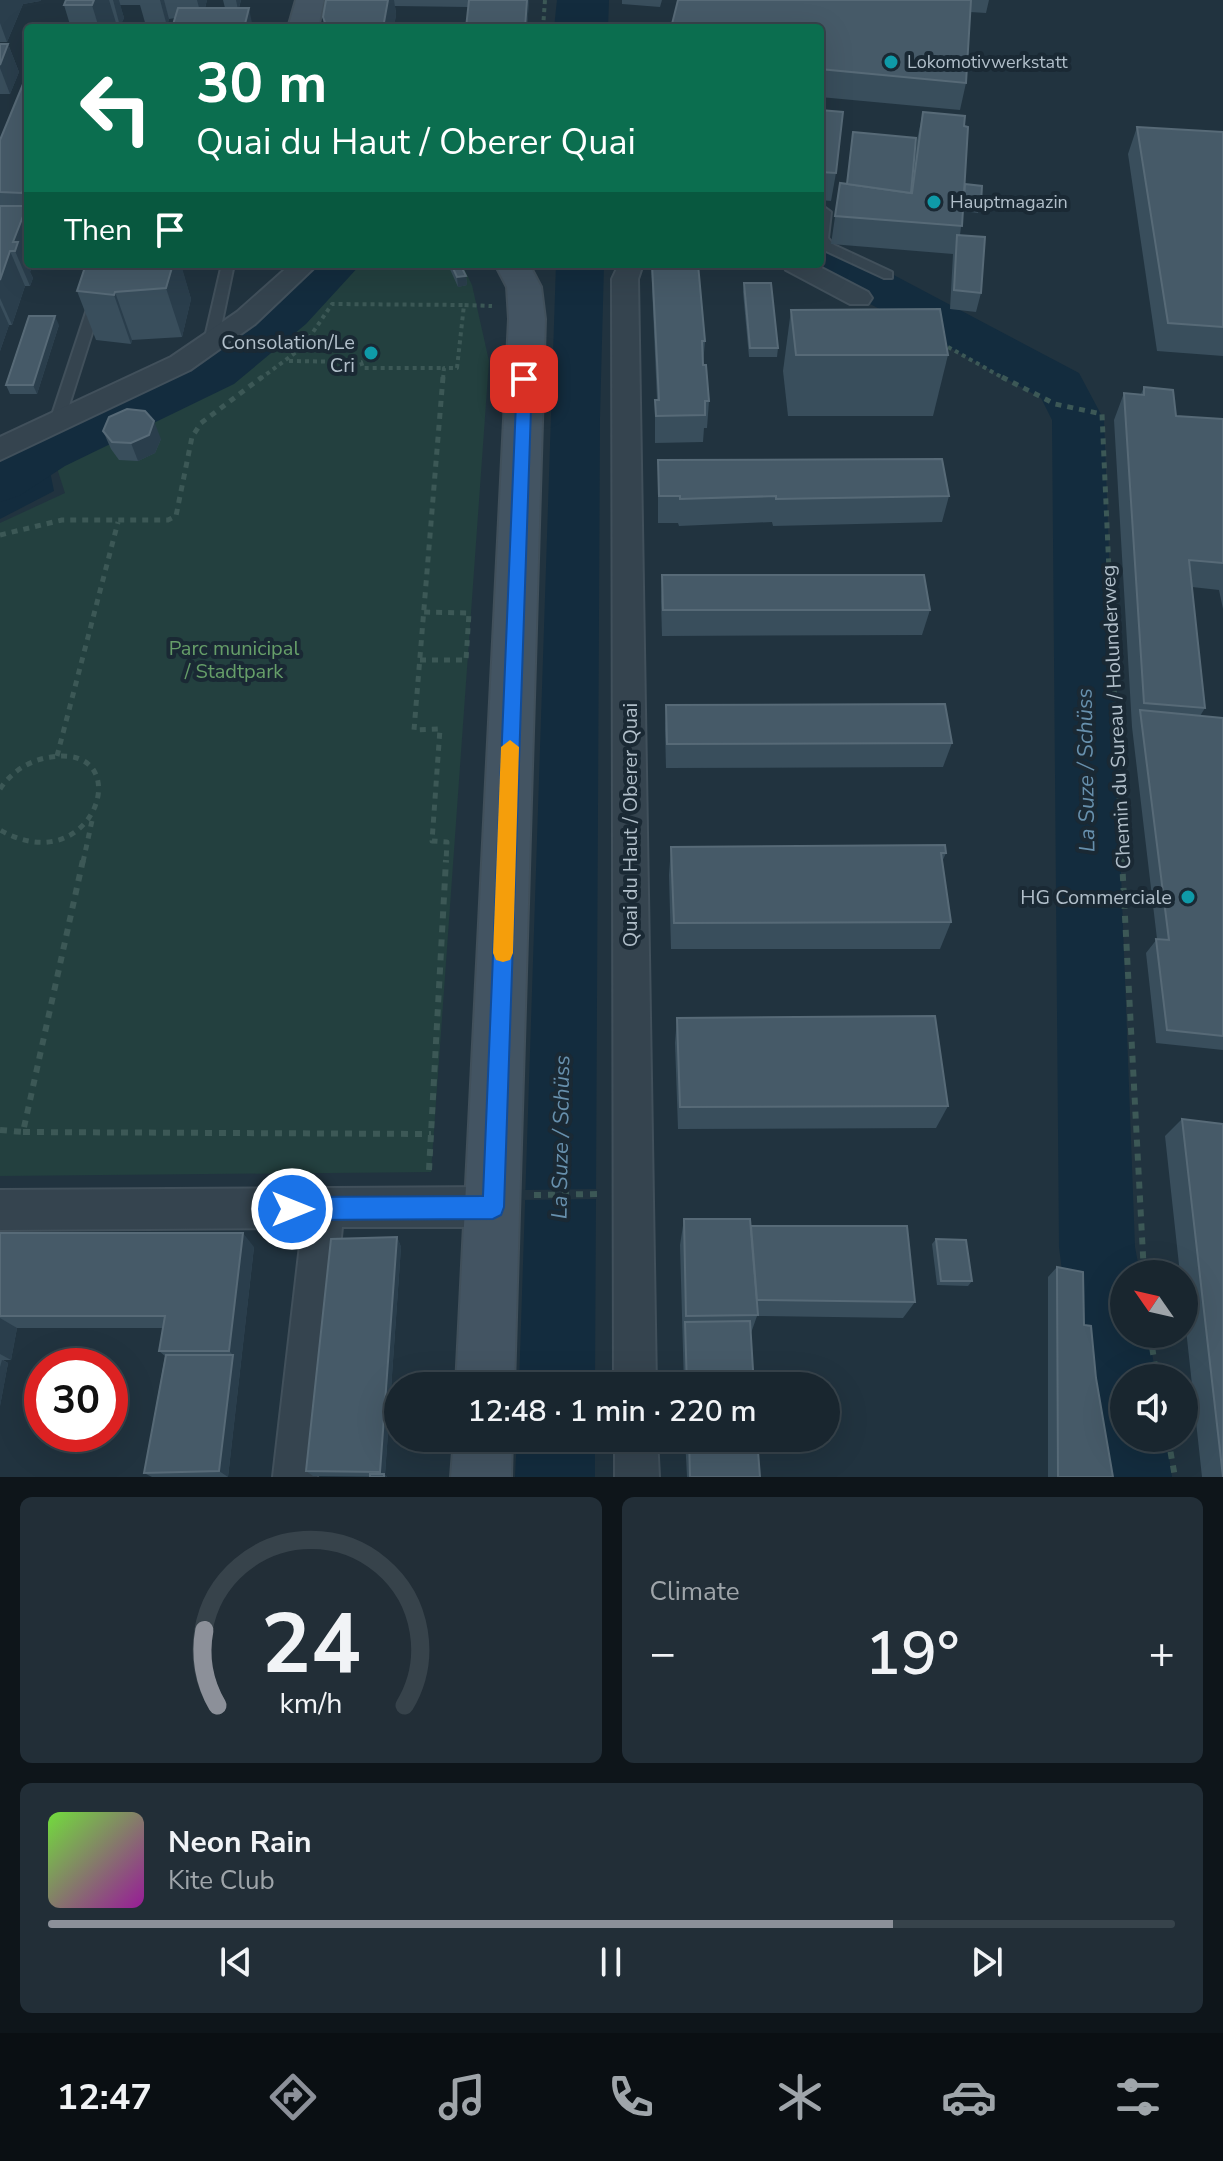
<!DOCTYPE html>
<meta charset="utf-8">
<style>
:root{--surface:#19262f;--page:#222e37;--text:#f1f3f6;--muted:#9fa5aa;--line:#37434b;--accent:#8c9099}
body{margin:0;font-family:"Nunito Sans",sans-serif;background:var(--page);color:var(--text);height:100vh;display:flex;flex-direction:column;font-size:30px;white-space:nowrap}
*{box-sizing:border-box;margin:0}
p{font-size:26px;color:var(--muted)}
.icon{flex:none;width:44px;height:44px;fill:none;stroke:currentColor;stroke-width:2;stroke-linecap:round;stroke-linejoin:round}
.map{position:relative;height:1477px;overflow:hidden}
.details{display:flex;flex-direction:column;gap:20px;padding:20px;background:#0e151a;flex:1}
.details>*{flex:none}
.top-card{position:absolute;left:24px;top:24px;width:800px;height:244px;border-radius:8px;box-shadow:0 8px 32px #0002,0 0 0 2px var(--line);background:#0b6e4f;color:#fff;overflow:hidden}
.needle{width:52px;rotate:304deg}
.buttons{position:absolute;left:1110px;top:1260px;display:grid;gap:16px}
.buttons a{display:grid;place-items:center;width:88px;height:88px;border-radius:50%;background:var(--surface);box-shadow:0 8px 32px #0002,0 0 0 2px var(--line);font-size:40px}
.speed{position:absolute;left:24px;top:1348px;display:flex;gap:16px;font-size:40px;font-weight:700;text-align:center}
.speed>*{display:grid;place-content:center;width:104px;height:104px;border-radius:50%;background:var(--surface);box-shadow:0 8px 32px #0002,0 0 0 2px var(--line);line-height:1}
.speed .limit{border:12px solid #d22;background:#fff;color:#111}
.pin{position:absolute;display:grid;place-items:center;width:68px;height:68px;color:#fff;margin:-34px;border-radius:16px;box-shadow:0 4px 12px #0006}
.me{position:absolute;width:88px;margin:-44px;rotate:90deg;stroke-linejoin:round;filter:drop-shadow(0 0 6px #0008)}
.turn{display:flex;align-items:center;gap:28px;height:168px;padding:0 40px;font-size:36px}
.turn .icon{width:104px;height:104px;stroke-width:2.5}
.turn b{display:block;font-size:56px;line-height:68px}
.then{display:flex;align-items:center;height:76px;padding:0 40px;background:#0003;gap:16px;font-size:30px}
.big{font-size:60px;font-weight:600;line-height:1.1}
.details .tile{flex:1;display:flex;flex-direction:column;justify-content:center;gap:12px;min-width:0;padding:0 28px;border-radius:12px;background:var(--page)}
.details .dial{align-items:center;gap:0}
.dial svg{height:208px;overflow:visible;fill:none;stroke:var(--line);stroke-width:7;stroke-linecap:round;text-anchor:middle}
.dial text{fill:var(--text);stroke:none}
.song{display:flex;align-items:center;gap:24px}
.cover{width:96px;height:96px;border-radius:12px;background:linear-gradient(135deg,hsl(100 70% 55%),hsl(300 70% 35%))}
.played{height:8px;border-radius:4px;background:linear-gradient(90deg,var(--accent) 75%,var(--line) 75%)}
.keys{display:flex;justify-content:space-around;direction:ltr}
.heat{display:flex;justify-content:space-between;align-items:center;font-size:44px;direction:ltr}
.details .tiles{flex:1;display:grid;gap:20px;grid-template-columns:1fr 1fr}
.tile:last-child{grid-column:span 2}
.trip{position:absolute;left:384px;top:1372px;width:456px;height:80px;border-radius:40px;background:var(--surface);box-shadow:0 8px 32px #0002,0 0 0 2px var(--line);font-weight:600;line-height:80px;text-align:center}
.dock{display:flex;height:128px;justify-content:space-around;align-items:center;background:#0a0f13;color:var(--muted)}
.dock .icon{width:56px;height:56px}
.dock .current{color:var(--accent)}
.dock b{font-size:36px;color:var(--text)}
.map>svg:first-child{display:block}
.green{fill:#23403f}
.water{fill:#132c3e}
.pier{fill:#21333f}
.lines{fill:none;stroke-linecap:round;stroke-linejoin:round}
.river{fill:#132c3e;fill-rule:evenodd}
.lane-casing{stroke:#41505b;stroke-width:4}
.street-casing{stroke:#41505b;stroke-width:4}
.secondary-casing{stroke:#41505b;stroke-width:4}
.path-far2{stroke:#3c5856;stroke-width:4;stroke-dasharray:4 4;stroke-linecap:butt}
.path-far1{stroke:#3c5856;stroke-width:5;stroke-dasharray:6 6;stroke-linecap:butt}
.path{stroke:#3c5856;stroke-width:6;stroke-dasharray:7 7;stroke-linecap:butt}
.lane{fill:#35444f;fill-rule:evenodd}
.street{fill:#35444f;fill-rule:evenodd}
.secondary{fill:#435462;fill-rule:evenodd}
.wall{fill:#394e5c}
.shaded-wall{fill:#2a3e4c}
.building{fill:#465a68;stroke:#576a77;stroke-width:2}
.route{fill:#1a73e8;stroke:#114b97;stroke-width:2}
.slow{fill:#f59e0b}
.culture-dot{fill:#0f9aa8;stroke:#1a2934;stroke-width:3}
.labels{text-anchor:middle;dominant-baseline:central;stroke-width:8;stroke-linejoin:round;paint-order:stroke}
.far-poi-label{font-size:18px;fill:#b1bfca;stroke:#1a2934;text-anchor:start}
.poi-label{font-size:20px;fill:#b1bfca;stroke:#1a2934;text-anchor:end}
.park-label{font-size:20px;fill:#669e69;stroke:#1a2934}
.street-label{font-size:20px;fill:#b1bfca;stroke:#1a2934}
.water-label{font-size:22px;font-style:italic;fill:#6790ad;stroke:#1a2934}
</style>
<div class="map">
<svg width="1223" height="1477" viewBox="0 0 1223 1477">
<rect width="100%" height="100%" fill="#21333f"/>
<!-- green -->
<polygon class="green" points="357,264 462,264 472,285 489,361 431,1172 0,1176 0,523 65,493 52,453 206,386"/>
<!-- water -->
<g class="water">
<polygon points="557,0 609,0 608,28 554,28"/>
<polygon points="556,264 604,264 600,417 595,1386 519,1386"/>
<polygon points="46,452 54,491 0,519 0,482"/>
<polygon points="517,1438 595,1438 595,1477 515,1477"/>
</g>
<!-- pier -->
<polygon class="pier" points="600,1189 600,1199 521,1200 521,1190"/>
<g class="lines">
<!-- river -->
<g class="river">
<polygon points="820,241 837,245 1079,373 1104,420 1135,1247 1140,1274 1124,1274 1124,1334 1149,1334 1156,1378 1124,1378 1124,1438 1166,1438 1172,1477 1088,1477 1059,1247 1052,420 1041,398 803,267 801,264 820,264"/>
<polygon points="309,264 361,264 306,324 234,384 65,466 19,496 0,502 0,455 198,359 253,317"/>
</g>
<defs>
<g id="lane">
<polygon points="820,204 831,212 828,238 834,245 892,272 892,278 884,278 826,251 820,244"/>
<polygon points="102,264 114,264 66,415 59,420 54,418 52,415"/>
<polygon points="222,264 234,264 217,346 210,350 203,346"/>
</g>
<g id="street">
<polygon points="291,264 318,264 255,324 190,370 0,460 0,437 171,357 237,312"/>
<polygon points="619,264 643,264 638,279 656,1386 614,1386 612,279"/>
<polygon points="783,264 814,264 868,292 872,298 868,304 850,304 786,270"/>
<polygon points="493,1187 507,1193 513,1207 507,1221 493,1227 342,1227 317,1477 273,1477 302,1228 0,1230 0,1190"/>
<polygon points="615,1438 657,1438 659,1477 615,1477"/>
</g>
<g id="secondary">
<polygon points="296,0 324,0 318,28 288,28"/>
<polygon points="495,264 529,264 541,287 545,319 514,1386 456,1386 509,319 507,287"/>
<polygon points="454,1438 512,1438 511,1477 451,1477"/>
</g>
</defs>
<!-- lane casing -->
<use href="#lane" class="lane-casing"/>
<!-- street casing -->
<use href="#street" class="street-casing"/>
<!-- secondary casing -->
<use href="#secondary" class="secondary-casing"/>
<!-- path-far2 -->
<g class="path-far2">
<polyline points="543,28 545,0"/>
<polyline points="941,343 1005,379"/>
<polyline points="289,361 361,362 363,368 444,368"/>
<polyline points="260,379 303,347 332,304 464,305"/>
<polyline points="443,379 444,368 457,368 464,305 492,306"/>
</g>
<!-- path-far1 -->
<g class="path-far1">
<polyline points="443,377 414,730 440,729 432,841 447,842 446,862"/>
<polyline points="1002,377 1055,404 1102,414 1122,862"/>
<polyline points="0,535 62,520 168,520 176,516 192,437 201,423 262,377"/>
<polyline points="420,660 466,660 469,613 424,612"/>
<polyline points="57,756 118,522"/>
<path d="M0 789C12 771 30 760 51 757 139 743 95 884 0 830"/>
<polyline points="83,862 93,816"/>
</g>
<!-- path -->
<g class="path">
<polyline points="1122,860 1144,1274"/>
<polyline points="0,1130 23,1132 83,860"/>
<polyline points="23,1132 431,1134"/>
<polyline points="429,1170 446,860"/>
<polyline points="534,1195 600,1194"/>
<polyline points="1150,1334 1157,1378"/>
<polyline points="1168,1438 1175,1477"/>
</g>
<!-- lane -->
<use href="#lane" class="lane"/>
<!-- street -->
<use href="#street" class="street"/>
<!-- secondary -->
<use href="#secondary" class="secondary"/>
</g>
<!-- wall -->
<g class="wall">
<polygon points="0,0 41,0 40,1 23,4 7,42 0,42"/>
<polygon points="66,0 207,0 205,8 225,8 223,0 269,0 241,0 239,8 169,19 167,26 146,26 140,5 120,5 124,18 120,26 117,26 116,28 71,28 64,5"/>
<polygon points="326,0 529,0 527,28 468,7 395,6 396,14 394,28 324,28 323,17"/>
<polygon points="622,0 662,0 660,7 622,4"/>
<polygon points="678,0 989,0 986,13 970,12 966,83 960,110 820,97 820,28"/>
<polygon points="0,44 8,44 19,72 10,94 0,94"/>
<polygon points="28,72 28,264 33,264 30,272 33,278 30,286 25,286 12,325 9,325 0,351 0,140"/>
<polygon points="820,110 836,173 831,201 820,200"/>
<polygon points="923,112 964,126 965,184 981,203 978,213 963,211 960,235 981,293 976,312 950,309 953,254 831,244 840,183 911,188 917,140"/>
<polygon points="1137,127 1223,132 1223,356 1157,351 1128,154"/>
<polygon points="86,264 199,264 198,266 181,266 191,299 182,337 132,340 131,344 96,340 77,291"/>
<polygon points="435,264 460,264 466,276 467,285 458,287 449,267 437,269"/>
<polygon points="651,264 698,264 705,341 703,365 709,401 707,428 704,428 703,442 655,443 655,400 657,400"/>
<polygon points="744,283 778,348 777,357 749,357 743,292"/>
<polygon points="791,310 948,355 933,416 788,416 783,371"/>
<polygon points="59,325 37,394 10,394 6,385"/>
<polygon points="1144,387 1176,416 1223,419 1223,609 1219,590 1192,587 1205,708 1200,716 1223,718 1223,1050 1156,1043 1146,953 1157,939 1132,727 1114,420 1124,393 1141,394"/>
<polygon points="103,431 161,439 155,453 138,461 119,460 111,449"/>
<polygon points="658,460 949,496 942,522 773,526 772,522 679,526 678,523 658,523"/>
<polygon points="662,575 930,610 922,635 662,636 661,601"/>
<polygon points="666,705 952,743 943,767 666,768 665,729"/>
<polygon points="671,847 946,853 942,862 951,922 940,949 671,949 669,875"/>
<polygon points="677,1018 948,1106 936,1128 678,1129 675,1043"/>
<polygon points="1182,1119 1223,1477 1202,1477 1184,1311 1184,1274 1180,1274 1165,1136"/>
<polygon points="684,1219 751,1226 915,1302 903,1318 757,1316 751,1333 754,1386 684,1386 680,1245"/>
<polygon points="0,1233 254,1247 228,1477 152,1477 144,1473 165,1356 159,1351 163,1328 17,1328 11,1360 3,1360 8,1363 0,1406"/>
<polygon points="397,1237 401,1247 385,1475 387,1477 313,1476 306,1471"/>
<polygon points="936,1239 972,1281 968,1286 937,1285 932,1244"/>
<polygon points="1057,1267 1084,1325 1096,1378 1113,1477 1048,1477 1048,1277"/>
<polygon points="685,1438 757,1438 760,1477 687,1477"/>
</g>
<!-- shaded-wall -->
<g class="shaded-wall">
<polygon points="0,0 41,0 40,1 23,4 7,42 0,23"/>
<polygon points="94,0 109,0 117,26 116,28 99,28 92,5"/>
<polygon points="113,0 119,0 124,18 120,26"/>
<polygon points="160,0 164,0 169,19 167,26"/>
<polygon points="197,0 207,0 202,19"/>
<polygon points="236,0 241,0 238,10"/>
<polygon points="388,0 394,0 396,14 394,28 383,28"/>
<polygon points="527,0 529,0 527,28 525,28"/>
<polygon points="249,8 253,28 244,28"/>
<polygon points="8,44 19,72 10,94 0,68 0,65"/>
<polygon points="28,176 28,264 33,264 30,272 33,278 30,286 15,251 13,242 27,206 22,193"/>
<polygon points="10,251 25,286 12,325 0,298 0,280"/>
<polygon points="173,264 181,264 191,299 182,337 166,288"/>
<polygon points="436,264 449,264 449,267 437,269"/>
<polygon points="466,276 467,285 458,287 457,277"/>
<polygon points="115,292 132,340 131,344 114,295"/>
<polygon points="0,305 9,325 0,351"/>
<polygon points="55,316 59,325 37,394 33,385"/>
<polygon points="154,421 161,439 155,453 138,461 131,443"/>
<polygon points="243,1233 254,1247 228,1477 219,1471 233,1355 229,1351"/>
<polygon points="397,1237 401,1247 385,1475 387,1477 384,1477 380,1472"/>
<polygon points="0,1318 17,1328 11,1360 0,1354"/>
<polygon points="2,1360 8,1363 0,1406 0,1367"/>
</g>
<!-- building -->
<g class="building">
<polygon points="66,0 94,0 92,5 64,5"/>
<polygon points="326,0 388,0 383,28 327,28 323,17"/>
<polygon points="469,0 527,0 525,28 466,28"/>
<polygon points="678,0 971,0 966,83 820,69 820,28 671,28"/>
<polygon points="178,8 249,8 244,28 172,28"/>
<polygon points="0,44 8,44 0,65"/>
<polygon points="28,72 28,176 22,193 0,192 0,140"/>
<polygon points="820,110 843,112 836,173 820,172"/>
<polygon points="923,112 965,116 964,126 968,127 962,226 835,216 840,183 912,193"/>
<polygon points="1137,127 1223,132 1223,327 1168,323"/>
<polygon points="853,132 916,138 911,193 847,184"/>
<polygon points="965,184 982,186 981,203 964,201"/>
<polygon points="0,206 27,206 13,242 18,242 15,251 10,251 0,280"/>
<polygon points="957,235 985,237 981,293 954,290"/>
<polygon points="86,264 173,264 166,288 115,292 114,295 77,291"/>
<polygon points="451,264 460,264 466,276 457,277"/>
<polygon points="652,264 698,264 705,341 702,341 703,365 706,365 709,401 705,401 705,415 656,416 655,400 659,400"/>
<polygon points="744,283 771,283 778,348 750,348"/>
<polygon points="940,309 948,355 796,355 791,310"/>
<polygon points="29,316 55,316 33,385 6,385"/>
<polygon points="1144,387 1173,390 1176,416 1223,419 1223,563 1189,560 1205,708 1144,703 1124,393 1144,395"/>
<polygon points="127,409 145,411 154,421 149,435 131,443 112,442 103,431 109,417"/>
<polygon points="942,459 949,496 776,499 776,496 680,499 680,496 659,496 658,460"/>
<polygon points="662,575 924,575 930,610 663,610"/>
<polygon points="945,704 952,743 667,744 666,705"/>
<polygon points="1140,710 1223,718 1223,1036 1167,1030 1156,939 1169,940"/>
<polygon points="945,845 946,853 941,853 951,922 674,923 671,847"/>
<polygon points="935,1016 948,1106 680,1107 677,1018"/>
<polygon points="1182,1119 1223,1124 1223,1477"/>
<polygon points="684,1219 750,1219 758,1315 686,1316"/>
<polygon points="751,1226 907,1226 915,1302 757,1300"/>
<polygon points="0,1233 243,1233 229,1351 159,1351 165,1316 0,1316"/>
<polygon points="397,1237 380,1472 306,1471 331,1239"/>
<polygon points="936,1239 966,1240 972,1281 941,1281"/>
<polygon points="1057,1267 1083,1272 1084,1325 1091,1326 1096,1378 1113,1477 1058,1477"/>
<polygon points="750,1321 754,1386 687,1386 685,1322"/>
<polygon points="166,1355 233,1355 219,1471 144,1473"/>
<polygon points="689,1438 757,1438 760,1477 690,1477"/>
<rect x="370" y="1474" width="14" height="3"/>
</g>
<!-- route -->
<polygon class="route" points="524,374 532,379 504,1207 501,1215 493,1219 292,1220 284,1216 281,1209 284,1201 292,1197 483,1196 517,379"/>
<!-- slow -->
<polygon class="slow" points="510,740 519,747 513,953 510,960 503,962 496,960 493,953 501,747"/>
<!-- markers -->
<g class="culture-dot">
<circle cx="891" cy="62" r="8"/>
<circle cx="934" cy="202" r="8"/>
<circle cx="371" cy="353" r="8"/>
<circle cx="1188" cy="897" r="8"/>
</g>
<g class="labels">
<!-- far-poi labels -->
<g class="far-poi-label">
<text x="907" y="62">Lokomotivwerkstatt</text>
<text x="950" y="202">Hauptmagazin</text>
</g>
<!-- poi labels -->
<g class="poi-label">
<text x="355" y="342">Consolation/Le<tspan x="355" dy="23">Cri</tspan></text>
<text x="1172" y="897">HG Commerciale</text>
</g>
<!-- park labels -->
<g class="park-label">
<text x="234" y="648">Parc municipal<tspan x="234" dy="23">/ Stadtpark</tspan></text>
</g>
<!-- street labels -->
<g class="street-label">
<text transform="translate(1116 717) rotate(-93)">Chemin du Sureau / Holunderweg</text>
<text transform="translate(630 825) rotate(-90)">Quai du Haut / Oberer Quai</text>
</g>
<!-- water labels -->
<g class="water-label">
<text transform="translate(1086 770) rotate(-91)">La Suze / Schüss</text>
<text transform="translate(561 1137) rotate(-89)">La Suze / Schüss</text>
</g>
</g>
</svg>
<div class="buttons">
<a><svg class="needle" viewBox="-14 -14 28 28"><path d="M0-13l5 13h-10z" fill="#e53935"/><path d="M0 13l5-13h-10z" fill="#9fa5aa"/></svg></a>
<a><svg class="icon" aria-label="sound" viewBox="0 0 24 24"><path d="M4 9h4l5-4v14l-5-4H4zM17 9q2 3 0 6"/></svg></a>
</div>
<div class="speed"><div class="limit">30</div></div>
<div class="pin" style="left:524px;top:379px;background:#d93025"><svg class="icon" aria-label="arrive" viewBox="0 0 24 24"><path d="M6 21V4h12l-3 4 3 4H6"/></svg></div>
<svg class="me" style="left:292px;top:1209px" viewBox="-20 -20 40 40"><circle r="17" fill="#1a73e8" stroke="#fff" stroke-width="3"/><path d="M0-11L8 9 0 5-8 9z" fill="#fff"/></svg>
<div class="trip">12:48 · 1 min · 220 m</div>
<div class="top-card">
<div class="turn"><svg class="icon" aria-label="left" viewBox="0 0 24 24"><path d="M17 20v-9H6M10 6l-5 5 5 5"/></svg><div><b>30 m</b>Quai du Haut / Oberer Quai</div></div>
<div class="then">Then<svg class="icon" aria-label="arrive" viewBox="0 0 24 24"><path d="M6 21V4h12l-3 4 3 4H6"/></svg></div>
</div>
</div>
<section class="details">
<div class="tiles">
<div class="tile dial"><svg viewBox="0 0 100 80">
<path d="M14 69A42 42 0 1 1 86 69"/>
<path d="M14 69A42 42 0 0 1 9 40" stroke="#8c9099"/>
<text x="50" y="56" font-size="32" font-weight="700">24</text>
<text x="50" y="72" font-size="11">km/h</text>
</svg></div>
<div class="tile"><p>Climate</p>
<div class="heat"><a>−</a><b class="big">19°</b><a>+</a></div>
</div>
<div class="tile">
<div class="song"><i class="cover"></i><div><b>Neon Rain</b><p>Kite Club</p></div></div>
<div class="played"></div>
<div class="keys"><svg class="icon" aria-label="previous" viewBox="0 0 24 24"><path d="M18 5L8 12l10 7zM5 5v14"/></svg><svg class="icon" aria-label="pause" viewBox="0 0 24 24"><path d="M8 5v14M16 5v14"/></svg><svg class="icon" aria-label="next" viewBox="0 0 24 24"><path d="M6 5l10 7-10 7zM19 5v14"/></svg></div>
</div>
</div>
</section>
<nav class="dock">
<b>12:47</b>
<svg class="icon current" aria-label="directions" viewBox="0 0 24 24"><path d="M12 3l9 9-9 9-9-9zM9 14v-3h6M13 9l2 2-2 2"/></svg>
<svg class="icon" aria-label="music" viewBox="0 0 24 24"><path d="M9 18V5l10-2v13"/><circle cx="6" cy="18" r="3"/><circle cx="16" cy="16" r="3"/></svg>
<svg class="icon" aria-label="phone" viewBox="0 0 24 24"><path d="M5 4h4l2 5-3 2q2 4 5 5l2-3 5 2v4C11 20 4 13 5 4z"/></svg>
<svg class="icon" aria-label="climate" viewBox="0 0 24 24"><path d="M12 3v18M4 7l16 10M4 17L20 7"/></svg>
<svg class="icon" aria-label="car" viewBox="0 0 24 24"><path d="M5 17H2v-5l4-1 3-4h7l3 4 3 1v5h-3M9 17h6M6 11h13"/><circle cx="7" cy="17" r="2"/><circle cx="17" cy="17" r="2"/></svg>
<svg class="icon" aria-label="filters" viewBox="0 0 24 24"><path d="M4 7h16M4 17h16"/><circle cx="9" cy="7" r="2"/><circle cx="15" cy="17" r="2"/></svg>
</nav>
